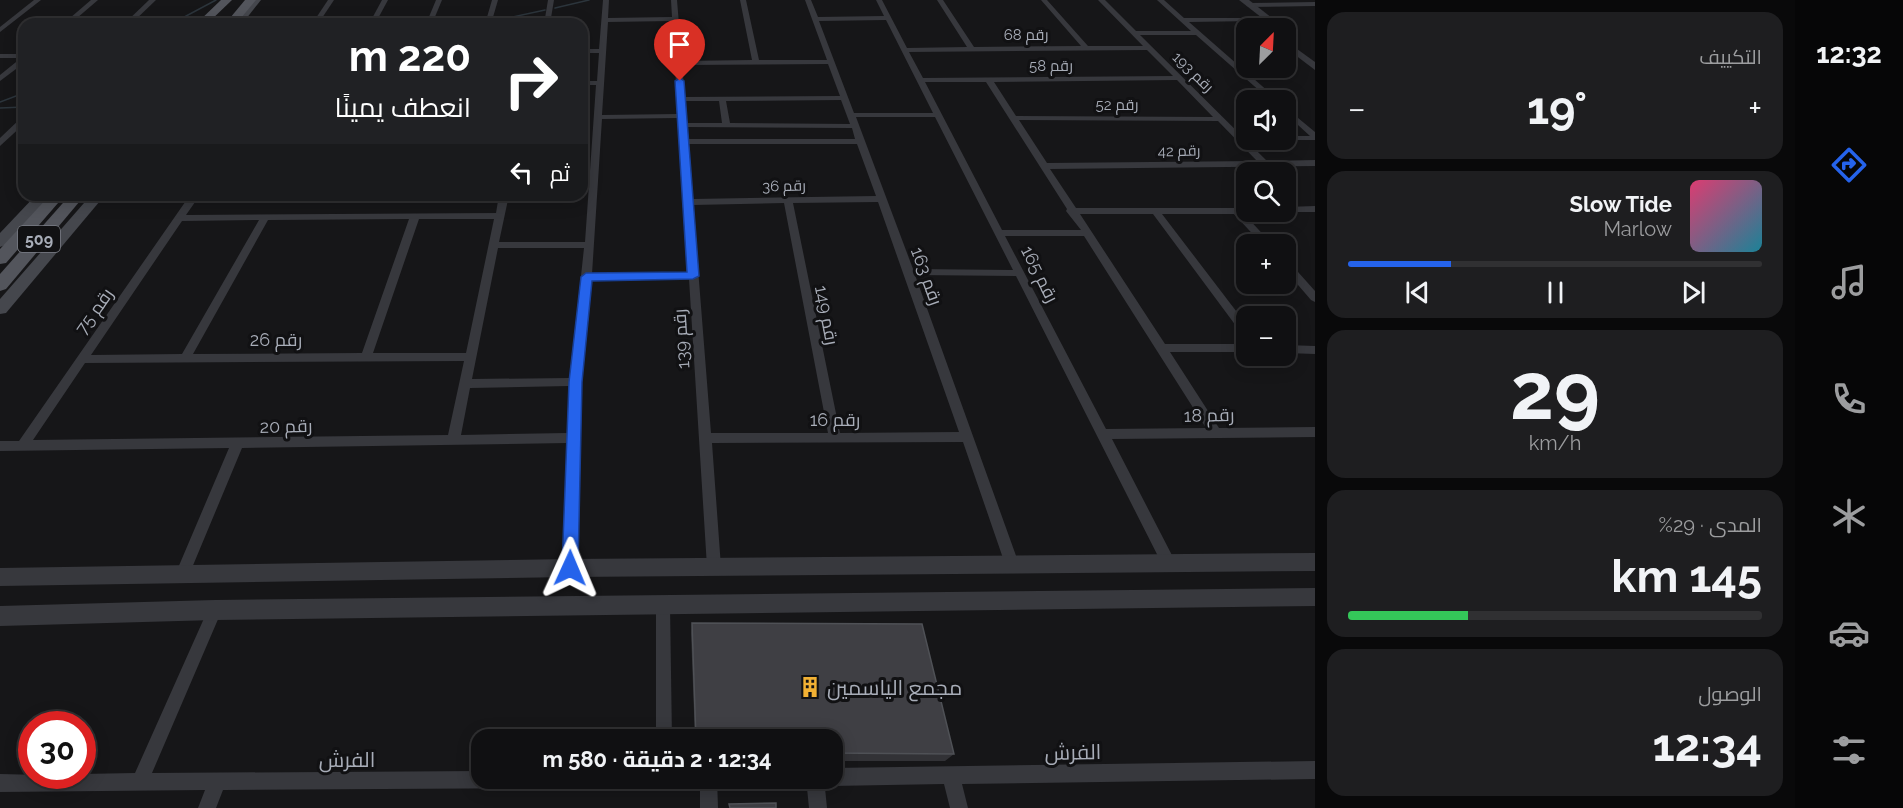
<!DOCTYPE html>
<html lang="ar">
<meta charset="utf-8">
<style>
:root{--surface:#101012;--page:#1e1e20;--text:#f1f3f6;--muted:#9c9d9f;--line:#303032;--accent:#2563eb}
body{margin:0;font-family:Raleway,Cairo,sans-serif;background:var(--page);color:var(--text);direction:rtl;height:100vh;display:flex;flex-direction:column;font-size:22px;white-space:nowrap}
*{box-sizing:border-box;margin:0}
p{font-size:20px;color:var(--muted)}
.icon{flex:none;width:33px;height:33px;fill:none;stroke:currentColor;stroke-width:2;stroke-linecap:round;stroke-linejoin:round}
.map{position:relative;flex:1;overflow:hidden;direction:ltr}
.drawer{display:flex;flex-direction:column;gap:12px;padding:12px;background:#09090a;width:480px}
.drawer>*{flex:none}
.hud{position:absolute;left:18px;top:18px;width:570px;height:183px;border-radius:18px;box-shadow:0 3px 15px #0003,0 0 0 2px var(--line);direction:rtl;background:#202124;color:#fff;overflow:hidden}
.needle{width:39px;rotate:24deg}
.buttons{position:absolute;left:1236px;top:18px;display:grid;gap:12px}
.buttons a{display:grid;place-items:center;width:60px;height:60px;border-radius:12px;background:var(--surface);box-shadow:0 3px 15px #0003,0 0 0 2px var(--line);font-size:30px}
.speed{position:absolute;left:18px;top:711px;display:flex;gap:12px;font-size:30px;font-weight:700;text-align:center}
.speed>*{display:grid;place-content:center;width:78px;height:78px;border-radius:50%;background:var(--surface);box-shadow:0 3px 15px #0003,0 0 0 2px var(--line);line-height:1}
.speed .limit{border:9px solid #d22;background:#fff;color:#111}
.pin{position:absolute;display:grid;place-items:center;width:51px;height:51px;color:#fff;margin:-62px -26px;border-radius:50% 50% 50% 0;rotate:-45deg;box-shadow:0 0 6px #0007}
.pin .icon{rotate:45deg}
.me{position:absolute;width:66px;margin:-33px;rotate:1deg;stroke-linejoin:round;filter:drop-shadow(0 0 4px #0008)}
.turn{display:flex;align-items:center;gap:21px;height:126px;padding:0 18px;font-size:27px}
.turn .icon{width:78px;height:78px;stroke-width:2.5}
.turn b{display:block;font-size:42px;line-height:51px}
.then{display:flex;align-items:center;height:57px;padding:0 18px;background:#0003;gap:12px;font-size:22px}
.big{font-size:45px;font-weight:700;line-height:1.1}
.drawer .widget{flex:1;display:flex;flex-direction:column;justify-content:center;gap:9px;min-width:0;padding:0 21px;border-radius:18px;background:var(--page)}
.drawer .dial{align-items:center;gap:0}
.dial b{font-size:78px;line-height:1}
.song{display:flex;align-items:center;gap:18px}
.cover{width:72px;height:72px;border-radius:9px;background:linear-gradient(135deg,hsl(340 70% 55%),hsl(190 70% 35%))}
.played{height:6px;border-radius:3px;background:linear-gradient(90deg,var(--accent) 25%,var(--line) 25%)}
.keys{display:flex;justify-content:space-around;direction:ltr}
.heat{display:flex;justify-content:space-between;align-items:center;font-size:33px;direction:ltr}
.charge{height:9px;border-radius:4px;background:linear-gradient(90deg,#34c759 29%,var(--line) 0)}
.trip{position:absolute;left:471px;top:729px;width:372px;height:60px;border-radius:18px;background:var(--surface);box-shadow:0 3px 15px #0003,0 0 0 2px var(--line);font-weight:700;line-height:60px;text-align:center;direction:rtl}
main{display:flex;flex:1;min-height:0}
.dock{display:flex;flex-direction:column;width:108px;justify-content:space-around;align-items:center;background:#060607;color:var(--muted)}
.dock .icon{width:42px;height:42px}
.dock .on{color:var(--accent)}
.dock b{font-size:27px;color:var(--text)}
.map>svg:first-child{display:block}
.lines{fill:none;stroke-linecap:round;stroke-linejoin:round}
.stream{stroke:#2c353c;stroke-width:1.5}
.minor{fill:#37383d;fill-rule:evenodd}
.tertiary{fill:#37383d;fill-rule:evenodd}
.secondary{fill:#45474d;fill-rule:evenodd}
.primary{fill:#53555c;fill-rule:evenodd}
.wall{fill:#323236}
.building{fill:#3f3f44;stroke:#4f5156;stroke-width:1.5}
.route{fill:#2563eb;stroke:#184099;stroke-width:1.5}
.labels{text-anchor:middle;dominant-baseline:central;stroke-width:6;stroke-linejoin:round;paint-order:stroke}
.far-street-label{font-size:15px;fill:#a8adb8;stroke:#111113}
.shield{fill:#111113;stroke:#7b7e86;stroke-width:1.5}
.shield-label{font-size:16px;font-weight:bold;fill:#a8adb8}
.street-label{font-size:18px;fill:#a8adb8;stroke:#111113}
.near-poi-label{font-size:21px;fill:#a8adb8;stroke:#111113;text-anchor:start}
.near-street-label{font-size:21px;fill:#a8adb8;stroke:#111113}
</style>
<main>
<nav class="dock">
<b>12:32</b>
<svg class="icon on" aria-label="directions" viewBox="0 0 24 24"><path d="M12 3l9 9-9 9-9-9zM9 14v-3h6M13 9l2 2-2 2"/></svg>
<svg class="icon" aria-label="music" viewBox="0 0 24 24"><path d="M9 18V5l10-2v13"/><circle cx="6" cy="18" r="3"/><circle cx="16" cy="16" r="3"/></svg>
<svg class="icon" aria-label="phone" viewBox="0 0 24 24"><path d="M5 4h4l2 5-3 2q2 4 5 5l2-3 5 2v4C11 20 4 13 5 4z"/></svg>
<svg class="icon" aria-label="climate" viewBox="0 0 24 24"><path d="M12 3v18M4 7l16 10M4 17L20 7"/></svg>
<svg class="icon" aria-label="car" viewBox="0 0 24 24"><path d="M5 17H2v-5l4-1 3-4h7l3 4 3 1v5h-3M9 17h6M6 11h13"/><circle cx="7" cy="17" r="2"/><circle cx="17" cy="17" r="2"/></svg>
<svg class="icon" aria-label="filters" viewBox="0 0 24 24"><path d="M4 7h16M4 17h16"/><circle cx="9" cy="7" r="2"/><circle cx="15" cy="17" r="2"/></svg>
</nav>
<section class="drawer">
<div class="widget"><p>التكييف</p>
<div class="heat"><a>−</a><b class="big">19°</b><a>+</a></div>
</div>
<div class="widget">
<div class="song"><i class="cover"></i><div><b>Slow Tide</b><p>Marlow</p></div></div>
<div class="played"></div>
<div class="keys"><svg class="icon" aria-label="previous" viewBox="0 0 24 24"><path d="M18 5L8 12l10 7zM5 5v14"/></svg><svg class="icon" aria-label="pause" viewBox="0 0 24 24"><path d="M8 5v14M16 5v14"/></svg><svg class="icon" aria-label="next" viewBox="0 0 24 24"><path d="M6 5l10 7-10 7zM19 5v14"/></svg></div>
</div>
<div class="widget dial"><b>29</b><p>km/h</p></div>
<div class="widget"><p>المدى · 29%</p><b class="big">145 km</b><div class="charge"></div></div>
<div class="widget"><p>الوصول</p><b class="big">12:34</b></div>
</section>
<div class="map">
<svg width="1315" height="808" viewBox="0 0 1315 808">
<rect width="100%" height="100%" fill="#161618"/>
<g class="lines">
<!-- stream -->
<g class="stream">
<polyline points="555,8 589,0"/>
<polyline points="494,21 545,10"/>
<polyline points="173,23 216,0"/>
<polyline points="0,102 24,93"/>
<polyline points="0,108 24,107"/>
</g>
<!-- minor -->
<g class="minor">
<polygon points="34,0 41,0 0,32 0,27"/>
<polygon points="91,0 98,0 70,24 63,24"/>
<polygon points="149,0 156,0 131,24 124,24"/>
<polygon points="328,0 334,0 318,24 312,24"/>
<polygon points="382,0 388,0 375,24 369,24"/>
<polygon points="436,0 442,0 432,24 426,24"/>
<polygon points="492,0 498,0 491,24 485,24"/>
<polygon points="548,0 554,0 550,24 544,24"/>
<path d="M603 0H609L608 18 672 17 671 0H677L682 61 752 60 740 0H746L759 60H827L805 0H811L818 17 884 16 876 0H882L907 48 967 47 937 0H943L974 47 1081 46 1041 0H1047L1088 46H1143L1098 0H1105L1136 31H1191L1157 0H1164L1184 18H1256L1257 19 1254 21 1189 22 1278 100H1270L1196 35H1140L1267 161 1315 160V166L1050 169 1076 208H1246V212H1250L1244 214 1272 244H1262L1234 214H1162L1246 324V335L1242 334 1153 214H1080L1165 344H1246V352H1170L1219 428 1315 427V437L1112 439 1176 563 1174 568 1169 569 1164 568 1016 276 915 275 1019 564 1017 569 1012 570 1007 569 1005 564 963 442 712 443 721 567 719 572 714 574 709 572 707 567 689 279 592 280 581 382 577 568 575 573 570 575 565 573 563 568 567 443 242 448 189 575 187 580 182 582 177 580 175 575 229 448 0 451V441H19L190 195H200L186 215 496 213 499 195H509L499 242H585L596 85H582V81H597L599 53H582V49H599ZM886 20 933 113H854L819 21ZM672 21 678 114 602 115 608 22ZM1147 50 1173 76 923 78 909 52ZM828 64 840 96 685 97 682 65ZM1177 80 1213 117 1016 116 994 82ZM925 82H986L1067 209 1066 211 1081 230H1002ZM841 100 850 124 730 123 726 101ZM685 101H719L722 123H687ZM856 117H935L1013 270 913 269ZM678 118 688 273 592 274 602 119ZM1019 120 1218 121 1257 161 1047 163ZM687 127 852 128 855 139H688ZM688 144H857L876 196 693 199ZM878 202 959 432 840 433 793 203ZM784 203 828 433H711L693 205ZM409 219 362 353 193 354 268 220ZM419 219H494L466 353H373ZM259 220 182 354 91 355 182 221ZM1005 236H1084L1206 428 1106 429ZM498 248H584L570 378 472 379ZM464 361 448 435 33 440 85 363ZM569 386 567 433 461 435 470 388Z"/>
<polygon points="1315,2 1315,6 1249,7 1246,5 1249,3"/>
<polygon points="0,54 24,54 24,63 0,81 0,75 21,58 0,58"/>
<polygon points="1286,108 1315,132 1315,140 1283,140 1286,140 1286,136 1310,136 1286,114"/>
<polygon points="21,118 24,118 24,124 0,146 0,138"/>
<polygon points="1315,206 1315,212 1282,212 1286,212 1286,207"/>
<polygon points="1286,262 1290,263 1315,291 1315,302 1311,300 1286,271"/>
<polygon points="1286,345 1315,346 1315,354 1286,353"/>
<polygon points="663,598 668,600 670,605 672,740 656,740 656,605 658,600"/>
<polygon points="215,603 220,605 222,610 152,773 482,771 482,778 717,778 718,808 700,808 700,784 694,787 223,790 216,808 198,808 205,790 0,792 0,774 82,776 82,774 135,773 210,605"/>
<polygon points="1315,761 1315,779 962,784 968,808 950,808 944,784 832,786 826,783 824,778 832,778 832,768"/>
<polygon points="806,778 824,778 827,808 809,808"/>
</g>
<!-- tertiary -->
<g class="tertiary">
<polygon points="1239,0 1249,0 1285,28 1275,28"/>
<polygon points="1286,41 1315,62 1315,70 1286,48"/>
<polygon points="1315,553 1315,571 570,577 0,586 0,568 570,559"/>
<polygon points="1315,588 1315,606 215,620 0,626 0,606 215,600"/>
</g>
<!-- secondary -->
<g class="secondary">
<polygon points="251,0 261,0 242,24 232,24"/>
<polygon points="36,195 51,195 5,245 0,247 0,233"/>
<polygon points="91,195 105,195 6,313 0,314 0,299"/>
</g>
<!-- primary -->
<g class="primary">
<polygon points="221,0 232,0 207,24 196,24"/>
<polygon points="245,0 256,0 236,24 225,24"/>
<polygon points="50,195 65,195 6,263 0,264 0,249"/>
<polygon points="70,195 85,195 6,289 0,291 0,274"/>
</g>
</g>
<!-- wall -->
<polygon class="wall" points="692,623 954,754 945,761 832,761 832,740 695,740 691,633"/>
<!-- building -->
<g class="building">
<polygon points="692,623 922,624 954,754 832,753 832,740 696,740"/>
<polygon points="776,803 776,808 730,808 729,804"/>
</g>
<!-- route -->
<polygon class="route" points="680,78 684,81 699,276 693,279 592,281 582,382 578,568 576,574 570,576 565,574 562,568 569,382 581,277 586,273 687,272 675,81"/>
<!-- icons -->
<defs>
<symbol id="building-bare" viewBox="-9 -9 18 18"><path d="M-4-6H4V6H1V3H-1V6H-4ZM-2.5-4.3h1.7v1.8h-1.7ZM.8-4.3h1.7v1.8H.8ZM-2.5-1h1.7V.8h-1.7ZM.8-1h1.7V.8H.8Z" fill="#f2b134" stroke="#111113" stroke-width="2.5" paint-order="stroke"/></symbol>
</defs>
<g fill-rule="evenodd">
<use href="#building-bare" x="795" y="672" width="30" height="30"/>
</g>
<g class="labels">
<!-- far-street labels -->
<g class="far-street-label">
<text x="1026" y="35">رقم 68</text>
<text x="1051" y="66">رقم 58</text>
<text transform="translate(1193 72) rotate(44)">رقم 193</text>
<text x="1117" y="105">رقم 52</text>
<text transform="translate(1179 151) rotate(-1)">رقم 42</text>
<text transform="translate(784 186) rotate(-1)">رقم 36</text>
</g>
<!-- shield labels -->
<rect class="shield" x="18" y="226" width="42" height="26" rx="4.5"/>
<g class="shield-label">
<text x="39" y="239">509</text>
</g>
<!-- street labels -->
<g class="street-label">
<text transform="translate(1040 274) rotate(63)">رقم 165</text>
<text transform="translate(927 276) rotate(70)">رقم 163</text>
<text transform="translate(94 311) rotate(-55)">رقم 75</text>
<text transform="translate(827 315) rotate(79)">رقم 149</text>
<text x="276" y="339">رقم 26</text>
<text transform="translate(681 339) rotate(-94)">رقم 139</text>
<text transform="translate(1209 415) rotate(-1)">رقم 18</text>
<text x="835" y="419">رقم 16</text>
<text transform="translate(286 426) rotate(-1)">رقم 20</text>
</g>
<!-- near-poi labels -->
<g class="near-poi-label">
<text x="827" y="687">مجمع الياسمين</text>
</g>
<!-- near-street labels -->
<g class="near-street-label">
<text transform="translate(1073 752) rotate(-1)">الفرش</text>
<text x="347" y="759">الفرش</text>
</g>
</g>
</svg>
<div class="buttons">
<a><svg class="needle" viewBox="-14 -14 28 28"><path d="M0-13l5 13h-10z" fill="#e53935"/><path d="M0 13l5-13h-10z" fill="#9c9d9f"/></svg></a>
<a><svg class="icon" aria-label="sound" viewBox="0 0 24 24"><path d="M4 9h4l5-4v14l-5-4H4zM17 9q2 3 0 6"/></svg></a>
<a><svg class="icon" aria-label="search" viewBox="0 0 24 24"><circle cx="10" cy="10" r="6"/><path d="M15 15l6 6"/></svg></a>
<a>+</a>
<a>−</a>
</div>
<div class="speed"><div class="limit">30</div></div>
<div class="pin" style="left:680px;top:81px;background:#d93025"><svg class="icon" aria-label="arrive" viewBox="0 0 24 24"><path d="M6 21V4h12l-3 4 3 4H6"/></svg></div>
<svg class="me" style="left:570px;top:568px" viewBox="-20 -20 40 40"><path d="M0-17L14 15 0 8-14 15z" fill="#2563eb" stroke="#fff" stroke-width="4"/></svg>
<div class="trip">12:34 · 2 دقيقة · 580 m</div>
<div class="hud">
<div class="turn"><svg class="icon" aria-label="right" viewBox="0 0 24 24"><path d="M7 20v-9h11M14 6l5 5-5 5"/></svg><div><b>220 m</b>انعطف يمينًا</div></div>
<div class="then">ثم<svg class="icon" aria-label="left" viewBox="0 0 24 24"><path d="M17 20v-9H6M10 6l-5 5 5 5"/></svg></div>
</div>
</div>
</main>
